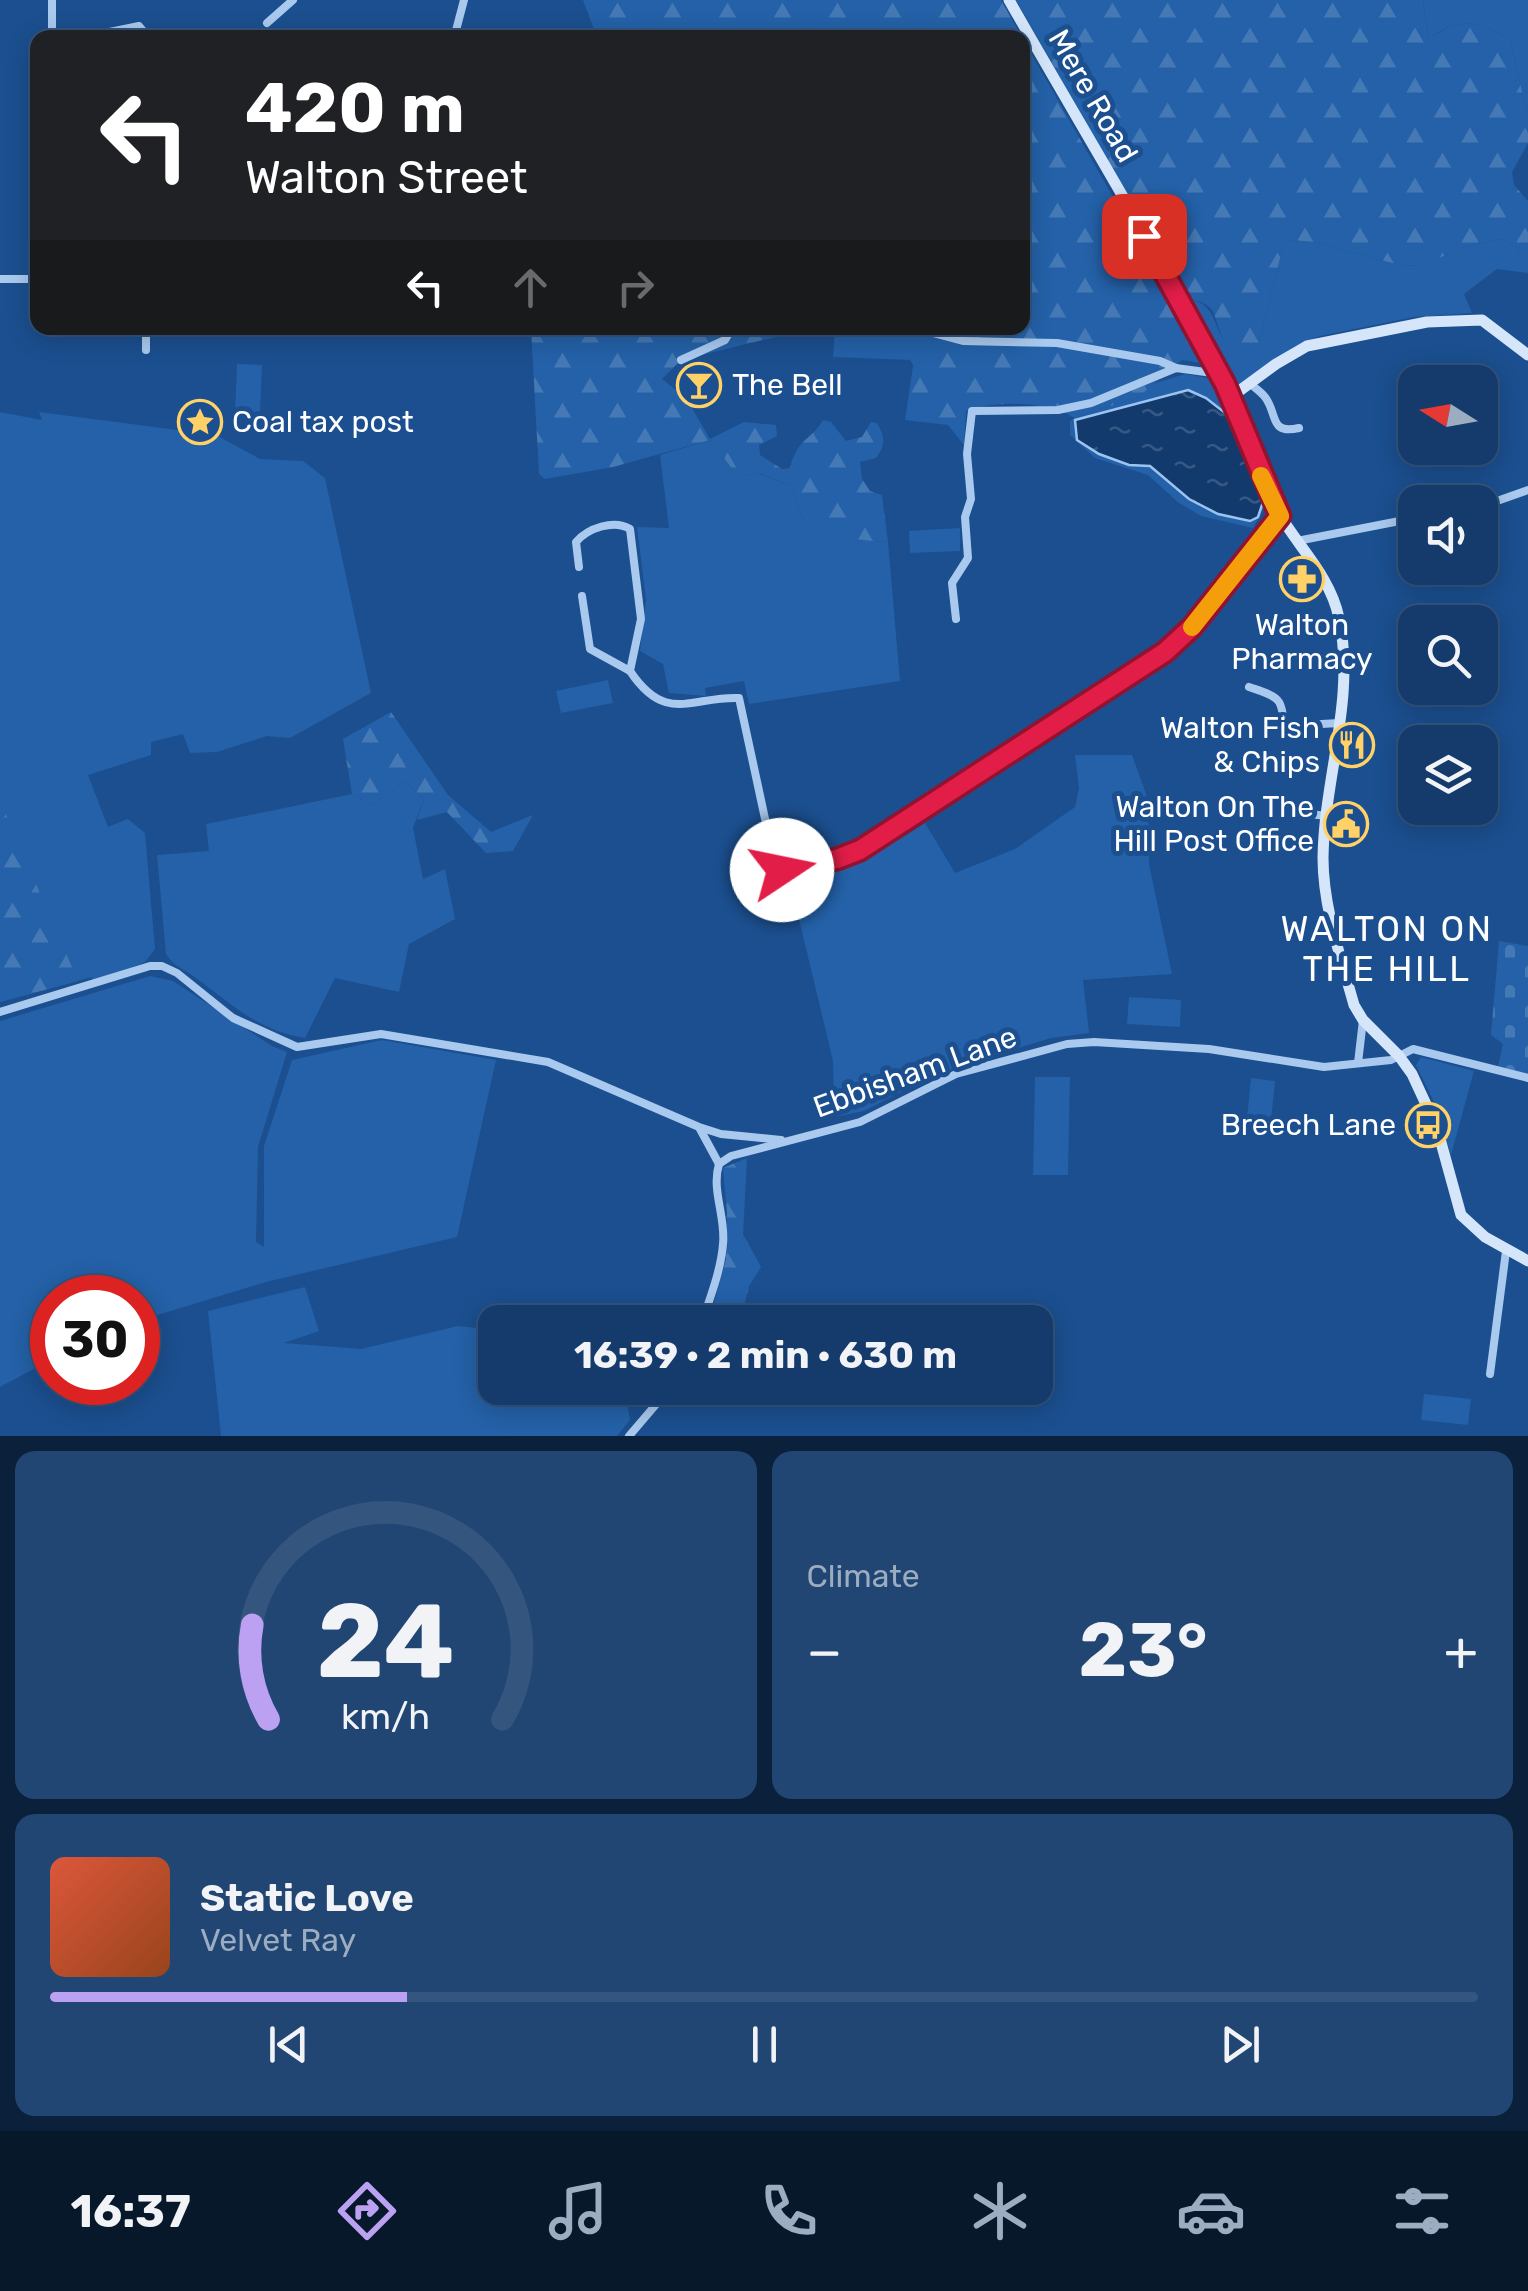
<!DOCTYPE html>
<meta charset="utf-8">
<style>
:root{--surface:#143b6b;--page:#214673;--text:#f1f3f6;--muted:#9dadc1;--line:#33557e;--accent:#bca0f2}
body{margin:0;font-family:Rubik,sans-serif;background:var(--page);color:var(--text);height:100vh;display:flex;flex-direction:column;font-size:38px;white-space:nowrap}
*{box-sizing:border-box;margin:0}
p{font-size:32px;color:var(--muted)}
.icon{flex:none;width:55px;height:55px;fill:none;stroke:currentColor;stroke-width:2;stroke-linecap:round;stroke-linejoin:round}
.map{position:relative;height:1436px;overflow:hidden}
.panel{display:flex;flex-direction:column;gap:15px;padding:15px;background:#0b203b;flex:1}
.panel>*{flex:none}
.banner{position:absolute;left:30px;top:30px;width:1000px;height:305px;border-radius:20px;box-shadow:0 5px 25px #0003,0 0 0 2px var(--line);background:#202124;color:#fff;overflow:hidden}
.needle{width:65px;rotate:281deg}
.fabs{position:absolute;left:1398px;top:365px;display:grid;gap:20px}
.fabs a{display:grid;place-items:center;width:100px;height:100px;border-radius:20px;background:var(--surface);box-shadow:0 5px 25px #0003,0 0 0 2px var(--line);font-size:50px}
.speed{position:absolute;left:30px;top:1275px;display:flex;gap:20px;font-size:50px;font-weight:700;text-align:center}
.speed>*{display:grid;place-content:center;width:130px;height:130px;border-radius:50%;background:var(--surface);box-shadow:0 5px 25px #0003,0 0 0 2px var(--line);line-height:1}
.speed .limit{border:15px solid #d22;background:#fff;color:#111}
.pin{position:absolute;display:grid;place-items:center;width:85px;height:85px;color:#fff;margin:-42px;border-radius:20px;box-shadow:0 5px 15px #0006}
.me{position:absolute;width:110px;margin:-55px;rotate:79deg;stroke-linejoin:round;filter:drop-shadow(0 0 8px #0008)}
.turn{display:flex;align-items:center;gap:35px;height:210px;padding:0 50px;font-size:45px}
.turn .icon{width:130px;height:130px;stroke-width:2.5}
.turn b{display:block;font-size:70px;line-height:85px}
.lanes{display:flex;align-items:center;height:95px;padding:0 50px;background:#0003;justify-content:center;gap:50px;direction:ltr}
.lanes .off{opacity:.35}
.big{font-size:75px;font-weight:700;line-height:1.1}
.panel .card{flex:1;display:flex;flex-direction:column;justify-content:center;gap:15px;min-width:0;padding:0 35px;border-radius:20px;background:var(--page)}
.panel .dial{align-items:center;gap:0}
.dial svg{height:260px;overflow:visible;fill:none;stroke:var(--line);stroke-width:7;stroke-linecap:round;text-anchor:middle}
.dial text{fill:var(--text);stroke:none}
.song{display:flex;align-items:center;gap:30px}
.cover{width:120px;height:120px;border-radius:15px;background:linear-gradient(135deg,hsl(10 70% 55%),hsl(20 70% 35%))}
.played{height:10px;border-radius:5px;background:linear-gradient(90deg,var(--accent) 25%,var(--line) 25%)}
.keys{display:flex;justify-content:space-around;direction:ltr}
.heat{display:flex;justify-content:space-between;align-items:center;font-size:55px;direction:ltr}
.panel .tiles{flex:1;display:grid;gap:15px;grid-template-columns:1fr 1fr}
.card:last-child{grid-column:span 2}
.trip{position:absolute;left:478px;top:1305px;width:575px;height:100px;border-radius:20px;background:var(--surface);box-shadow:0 5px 25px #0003,0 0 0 2px var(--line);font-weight:700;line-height:100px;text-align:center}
.tab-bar{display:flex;height:160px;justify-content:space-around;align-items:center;background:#08182b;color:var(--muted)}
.tab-bar .icon{width:70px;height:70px}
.tab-bar .on{color:var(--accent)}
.tab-bar b{font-size:45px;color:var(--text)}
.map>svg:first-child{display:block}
.green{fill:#2461a8}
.forest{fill:url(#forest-firs)}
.cemetery{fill:url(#cemetery-stones)}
.water{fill:url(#water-ripples);stroke:#9cc4f0;stroke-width:2.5}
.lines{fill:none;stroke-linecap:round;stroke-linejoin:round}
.street{stroke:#a9c9ee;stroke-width:8}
.secondary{stroke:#d6e6fa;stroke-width:11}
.route-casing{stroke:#92132f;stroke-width:25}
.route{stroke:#e11d48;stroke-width:18}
.slow{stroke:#f59e0b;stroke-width:18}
.labels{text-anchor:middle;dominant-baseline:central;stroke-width:10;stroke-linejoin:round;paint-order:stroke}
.street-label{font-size:30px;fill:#fff;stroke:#1b4f8f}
.poi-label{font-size:30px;fill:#fff;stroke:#1b4f8f;text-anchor:end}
.quarter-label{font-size:35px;letter-spacing:2.5px;fill:#fff;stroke:#1b4f8f}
</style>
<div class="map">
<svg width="1528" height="1436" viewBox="0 0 1528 1436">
<defs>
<pattern id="forest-firs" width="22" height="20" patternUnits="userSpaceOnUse" patternTransform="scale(2.5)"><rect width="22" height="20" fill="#2461a8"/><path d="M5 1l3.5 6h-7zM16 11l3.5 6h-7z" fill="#4579b5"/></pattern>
<pattern id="cemetery-stones" width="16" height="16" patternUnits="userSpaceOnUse" patternTransform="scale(2.5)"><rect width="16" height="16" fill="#2461a8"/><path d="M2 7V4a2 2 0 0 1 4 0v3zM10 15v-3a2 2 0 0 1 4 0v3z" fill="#4579b5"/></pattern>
<pattern id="water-ripples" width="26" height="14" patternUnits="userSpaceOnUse" patternTransform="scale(2.5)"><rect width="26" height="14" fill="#123a6d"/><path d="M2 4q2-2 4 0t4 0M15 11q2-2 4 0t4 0" fill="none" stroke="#365883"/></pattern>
</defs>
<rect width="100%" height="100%" fill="#1b4f8f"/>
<!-- green -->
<g class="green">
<path d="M1423 0H1528V117L1510 40C1494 29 1472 19 1452 26 1442 29 1438 35 1428 37Z"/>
<path d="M1501 239 1517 248 1528 261V273L1497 269 1464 294 1472 313 1414 317 1320 336 1292 348 1237 386 1229 380 1186 299C1216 302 1212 324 1226 343L1258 346 1283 247 1291 240 1314 242 1403 266 1422 265 1464 247Z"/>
<polygon points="835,328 915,328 928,332 932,347 914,366 910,360 833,357"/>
<polygon points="237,364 262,365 260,414 235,413"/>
<polygon points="1185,374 1208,378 1220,389 1265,506 1253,528 1201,516 1179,503 1148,475 1095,458 1070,435 1070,421 1075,418 1138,397 1152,384"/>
<polygon points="0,412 42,420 39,412 216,435 260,459 303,461 325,478 371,693 290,738 267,736 217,752 190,753 183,734 151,742 151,755 88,775 108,827 128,819 145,833 155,949 145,962 94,984 92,977 0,1002"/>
<path d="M710 440C723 452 727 467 742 476L758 473 793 487C795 496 797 511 803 518 816 536 867 541 888 542L900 681 749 704 744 681 705 688 706 696 669 693 663 664 640 651 646 600 637 527 669 528 660 455Z"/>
<polygon points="960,528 960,551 910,553 909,531"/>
<polygon points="608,680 613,703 561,713 556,691"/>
<path d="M1075 755H1132L1148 799 1149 864 1172 974 1083 980 1089 1033 1051 1038 969 1063 926 1079 864 1111 834 1117 833 1061 793 894 804 871C851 863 886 849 925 823L955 873 1015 849 1075 807 1079 788Z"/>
<path d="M405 781 424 799 413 828 423 879 445 869 455 919 409 944 399 992 335 978 305 1038C257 1030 233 1005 196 978 184 969 174 967 166 954L157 855 209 851 206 824 352 794 372 805Z"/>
<polygon points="150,976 173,981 272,1046 287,1052 258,1147 256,1242 264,1247 264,1146 292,1060 382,1040 496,1060 457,1237 266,1282 138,1321 138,1298 52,1298 52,1359 0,1387 0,1021"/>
<polygon points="1129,997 1181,1000 1180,1027 1127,1024"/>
<polygon points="1421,1057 1474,1071 1451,1155 1437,1108 1416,1065"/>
<polygon points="1035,1077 1070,1077 1068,1175 1033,1175"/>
<polygon points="1251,1078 1275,1081 1270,1131 1246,1128"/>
<polygon points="305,1287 319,1331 284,1343 361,1349 458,1326 495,1330 495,1388 613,1388 626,1399 630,1420 617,1436 221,1436 208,1311"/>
<polygon points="1424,1394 1471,1399 1468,1425 1421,1420"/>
</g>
<!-- forest -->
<g class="forest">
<polygon points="583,0 1001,0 1022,37 597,37"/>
<path d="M1016 0H1423L1428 37C1439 35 1443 29 1452 26 1472 19 1494 29 1510 40L1528 117V143L1512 172 1514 185 1528 201V261L1517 248 1501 239 1464 247 1423 265 1403 266 1314 242 1291 240 1283 247 1258 346 1260 356C1237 393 1219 327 1214 314 1210 303 1196 300 1186 299Z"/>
<path d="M1023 39 1208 364 1182 360 1138 397 1075 418C1047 401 997 400 966 411L964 445 948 425 905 420 913 366 932 347 928 333 914 328H1022Z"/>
<path d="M531 328H783L784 335 681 360 662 379 686 398 710 439 744 422 776 425 777 436 759 445 760 455 782 469 790 468C798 437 809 443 823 420L831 422 846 441 862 437 871 422 877 423C885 436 886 445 876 458L860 462 862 479 870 491 882 495 888 542C866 541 817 537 803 518 797 511 795 496 793 487L759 473 742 476C727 468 723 452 710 440L613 467 545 479 539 474Z"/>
<polygon points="391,712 448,795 491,832 533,815 513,851 486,853 447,812 417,820 424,799 405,781 372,805 352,794 343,739"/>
<polygon points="0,801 78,981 0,1002"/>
<polygon points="747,1158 743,1234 761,1267 749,1286 740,1322 709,1322 726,1259 727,1212 723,1168"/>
</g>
<!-- cemetery -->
<polygon class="cemetery" points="1499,941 1528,946 1528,1074 1498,1067 1503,1044 1491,1035"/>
<!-- water -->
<polygon class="water" points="1188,390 1206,398 1229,416 1263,502 1258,517 1250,521 1218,514 1189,499 1150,466 1129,465 1099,454 1077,440 1075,420"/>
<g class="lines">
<!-- street -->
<g class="street">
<polyline points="267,23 293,0"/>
<polyline points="52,37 100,34 139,26 149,38"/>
<polyline points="52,38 52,0"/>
<polyline points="454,38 464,0"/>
<polyline points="0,279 38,279"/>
<polyline points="146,328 146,350"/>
<polyline points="914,328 963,341 1057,343 1160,361 1176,368"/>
<polyline points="681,360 725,340 732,328"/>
<path d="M1252 385C1256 389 1261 392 1265 397 1278 414 1269 435 1299 428"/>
<polyline points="1480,507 1528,490"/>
<polyline points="1297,541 1415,518"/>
<path d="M579 567 576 542C588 528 614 519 630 529L641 619 630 671C666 725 692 696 739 698L775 865 782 870 837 859 859 850 1165 651 1192 627 1280 516"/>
<polyline points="582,596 590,649 630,671"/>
<polyline points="956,619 952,583 968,558 965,517 971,499 967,454 972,411 1058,410 1091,403 1176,368 1220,374"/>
<path d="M1249 687C1257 690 1274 694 1279 702 1284 710 1281 718 1287 726L1339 723"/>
<polyline points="1286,811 1326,816"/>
<polyline points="0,1012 150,966 162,966 177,973 233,1018 297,1047 381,1034 548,1062 699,1127 721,1134 781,1140"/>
<polyline points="1358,1063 1363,1020"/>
<polyline points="700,1129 719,1164"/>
<polyline points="719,1164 731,1156 860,1122 956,1074 1067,1044 1094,1042 1209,1049 1324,1067 1391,1060 1413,1049 1528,1078"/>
<path d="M702 1322C710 1298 721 1270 723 1244 726 1217 711 1190 719 1164"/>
<polyline points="1490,1374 1506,1251"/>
<polyline points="629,1436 670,1388"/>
</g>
<!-- secondary -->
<g class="secondary">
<path d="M1009 0C1081 127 1159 252 1224 382 1243 420 1253 462 1272 501 1292 542 1329 571 1339 618 1356 699 1324 777 1323 858 1323 907 1341 958 1354 1005L1363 1020 1399 1056 1412 1074 1437 1128 1461 1215 1485 1237 1528 1261"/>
<polyline points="1231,397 1276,364 1307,346 1427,322 1482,320 1528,355"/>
</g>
</g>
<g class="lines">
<defs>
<polyline id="route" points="782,870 837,859 860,850 1165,652 1192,627 1280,516 1225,384 1144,236"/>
</defs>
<!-- route casing -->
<use href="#route" class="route-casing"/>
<!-- route -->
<use href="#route" class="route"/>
<!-- slow -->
<polyline class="slow" points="1192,627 1280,516 1261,476"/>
</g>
<!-- icons -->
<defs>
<symbol id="bar-ring" viewBox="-11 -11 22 22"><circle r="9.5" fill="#1b4f8f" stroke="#ffd166" stroke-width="1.5"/><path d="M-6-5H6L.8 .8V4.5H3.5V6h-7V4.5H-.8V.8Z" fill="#ffd166"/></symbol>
<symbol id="sight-ring" viewBox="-11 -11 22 22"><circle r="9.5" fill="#1b4f8f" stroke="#ffd166" stroke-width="1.5"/><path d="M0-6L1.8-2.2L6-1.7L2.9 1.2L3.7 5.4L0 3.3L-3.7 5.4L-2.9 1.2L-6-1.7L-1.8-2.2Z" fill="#ffd166"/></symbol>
<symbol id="pharmacy-ring" viewBox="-11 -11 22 22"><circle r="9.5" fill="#1b4f8f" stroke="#ffd166" stroke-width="1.5"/><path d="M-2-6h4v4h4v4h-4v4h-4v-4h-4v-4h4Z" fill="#ffd166"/></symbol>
<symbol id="restaurant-ring" viewBox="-11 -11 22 22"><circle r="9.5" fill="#1b4f8f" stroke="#ffd166" stroke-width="1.5"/><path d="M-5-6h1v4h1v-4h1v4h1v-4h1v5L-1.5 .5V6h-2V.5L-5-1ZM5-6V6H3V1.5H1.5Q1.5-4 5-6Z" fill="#ffd166"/></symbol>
<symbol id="civic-ring" viewBox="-11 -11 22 22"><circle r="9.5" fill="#1b4f8f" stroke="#ffd166" stroke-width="1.5"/><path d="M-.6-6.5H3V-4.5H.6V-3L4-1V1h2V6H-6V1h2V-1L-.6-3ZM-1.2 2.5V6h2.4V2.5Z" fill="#ffd166"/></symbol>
<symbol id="bus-ring" viewBox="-11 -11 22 22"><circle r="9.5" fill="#1b4f8f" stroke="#ffd166" stroke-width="1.5"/><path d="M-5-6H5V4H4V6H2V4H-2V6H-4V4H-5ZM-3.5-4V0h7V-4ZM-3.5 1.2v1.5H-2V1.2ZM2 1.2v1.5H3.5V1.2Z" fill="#ffd166"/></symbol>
</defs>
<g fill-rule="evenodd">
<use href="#bar-ring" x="674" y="360" width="50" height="50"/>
<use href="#sight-ring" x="175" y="397" width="50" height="50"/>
<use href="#pharmacy-ring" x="1277" y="554" width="50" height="50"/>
<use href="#restaurant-ring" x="1327" y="720" width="50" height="50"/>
<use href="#civic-ring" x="1321" y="799" width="50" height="50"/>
<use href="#bus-ring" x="1403" y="1100" width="50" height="50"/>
</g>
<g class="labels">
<!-- street labels -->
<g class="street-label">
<text transform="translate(1093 96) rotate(60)">Mere Road</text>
<text transform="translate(915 1072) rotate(-20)">Ebbisham Lane</text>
</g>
<!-- poi labels -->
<g class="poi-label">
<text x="732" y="385" text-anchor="start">The Bell</text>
<text x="232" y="422" text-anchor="start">Coal tax post</text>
<text x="1302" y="625" text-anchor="middle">Walton<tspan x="1302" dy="34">Pharmacy</tspan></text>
<text x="1320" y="728">Walton Fish<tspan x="1320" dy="34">&amp; Chips</tspan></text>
<text x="1314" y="807">Walton On The<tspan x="1314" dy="34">Hill Post Office</tspan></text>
<text x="1396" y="1125">Breech Lane</text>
</g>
<!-- quarter labels -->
<g class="quarter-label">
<text x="1387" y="929">WALTON ON<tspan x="1387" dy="40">THE HILL</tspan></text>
</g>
</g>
</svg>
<div class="fabs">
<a><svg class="needle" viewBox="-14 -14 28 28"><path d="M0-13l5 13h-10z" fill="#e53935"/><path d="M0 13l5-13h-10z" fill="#9dadc1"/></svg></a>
<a><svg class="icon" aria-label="sound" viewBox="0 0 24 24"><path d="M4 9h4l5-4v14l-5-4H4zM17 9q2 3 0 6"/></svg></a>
<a><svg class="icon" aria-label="search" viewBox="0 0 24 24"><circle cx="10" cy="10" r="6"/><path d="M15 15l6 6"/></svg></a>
<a><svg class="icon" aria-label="layers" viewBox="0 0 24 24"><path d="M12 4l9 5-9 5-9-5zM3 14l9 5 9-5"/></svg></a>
</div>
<div class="speed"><div class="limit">30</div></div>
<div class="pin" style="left:1144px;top:236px;background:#d93025"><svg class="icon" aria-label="arrive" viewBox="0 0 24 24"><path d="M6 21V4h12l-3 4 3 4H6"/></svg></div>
<svg class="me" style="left:782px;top:870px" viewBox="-20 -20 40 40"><circle r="19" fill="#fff"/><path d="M0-13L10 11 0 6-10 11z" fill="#e11d48"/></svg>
<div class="trip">16:39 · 2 min · 630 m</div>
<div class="banner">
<div class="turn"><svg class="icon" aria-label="left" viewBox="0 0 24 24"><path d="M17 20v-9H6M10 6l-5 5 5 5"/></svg><div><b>420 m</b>Walton Street</div></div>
<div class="lanes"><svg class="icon" aria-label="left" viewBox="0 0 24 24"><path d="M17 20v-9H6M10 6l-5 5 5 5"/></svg><svg class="icon off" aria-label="ahead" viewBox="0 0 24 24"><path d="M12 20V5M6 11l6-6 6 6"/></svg><svg class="icon off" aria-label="right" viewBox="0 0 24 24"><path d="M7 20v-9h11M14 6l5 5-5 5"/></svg></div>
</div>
</div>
<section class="panel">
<div class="tiles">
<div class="card dial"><svg viewBox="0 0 100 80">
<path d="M14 69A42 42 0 1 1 86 69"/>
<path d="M14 69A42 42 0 0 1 9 40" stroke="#bca0f2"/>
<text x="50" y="56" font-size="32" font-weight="700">24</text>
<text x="50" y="72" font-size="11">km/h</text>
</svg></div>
<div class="card"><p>Climate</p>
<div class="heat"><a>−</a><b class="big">23°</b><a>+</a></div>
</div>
<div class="card">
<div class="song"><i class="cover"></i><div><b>Static Love</b><p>Velvet Ray</p></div></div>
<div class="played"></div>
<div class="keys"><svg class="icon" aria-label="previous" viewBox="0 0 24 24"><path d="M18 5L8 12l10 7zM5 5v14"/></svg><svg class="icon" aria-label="pause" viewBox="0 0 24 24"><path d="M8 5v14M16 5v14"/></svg><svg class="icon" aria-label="next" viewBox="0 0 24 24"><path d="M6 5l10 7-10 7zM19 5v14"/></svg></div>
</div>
</div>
</section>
<nav class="tab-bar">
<b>16:37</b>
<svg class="icon on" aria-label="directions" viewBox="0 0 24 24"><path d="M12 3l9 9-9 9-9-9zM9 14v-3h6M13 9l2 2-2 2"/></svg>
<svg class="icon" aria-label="music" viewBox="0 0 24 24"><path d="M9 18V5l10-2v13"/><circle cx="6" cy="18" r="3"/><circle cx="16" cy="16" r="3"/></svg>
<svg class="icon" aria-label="phone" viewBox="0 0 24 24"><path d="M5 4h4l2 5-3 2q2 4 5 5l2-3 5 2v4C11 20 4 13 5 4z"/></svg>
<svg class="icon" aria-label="climate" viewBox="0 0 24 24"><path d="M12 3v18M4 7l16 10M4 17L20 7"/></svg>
<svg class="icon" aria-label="car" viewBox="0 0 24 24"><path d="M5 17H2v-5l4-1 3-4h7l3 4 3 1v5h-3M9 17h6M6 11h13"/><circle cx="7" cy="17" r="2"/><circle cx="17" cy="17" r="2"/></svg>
<svg class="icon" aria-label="filters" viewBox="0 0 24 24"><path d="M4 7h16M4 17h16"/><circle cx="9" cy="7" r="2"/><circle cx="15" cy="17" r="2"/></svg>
</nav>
